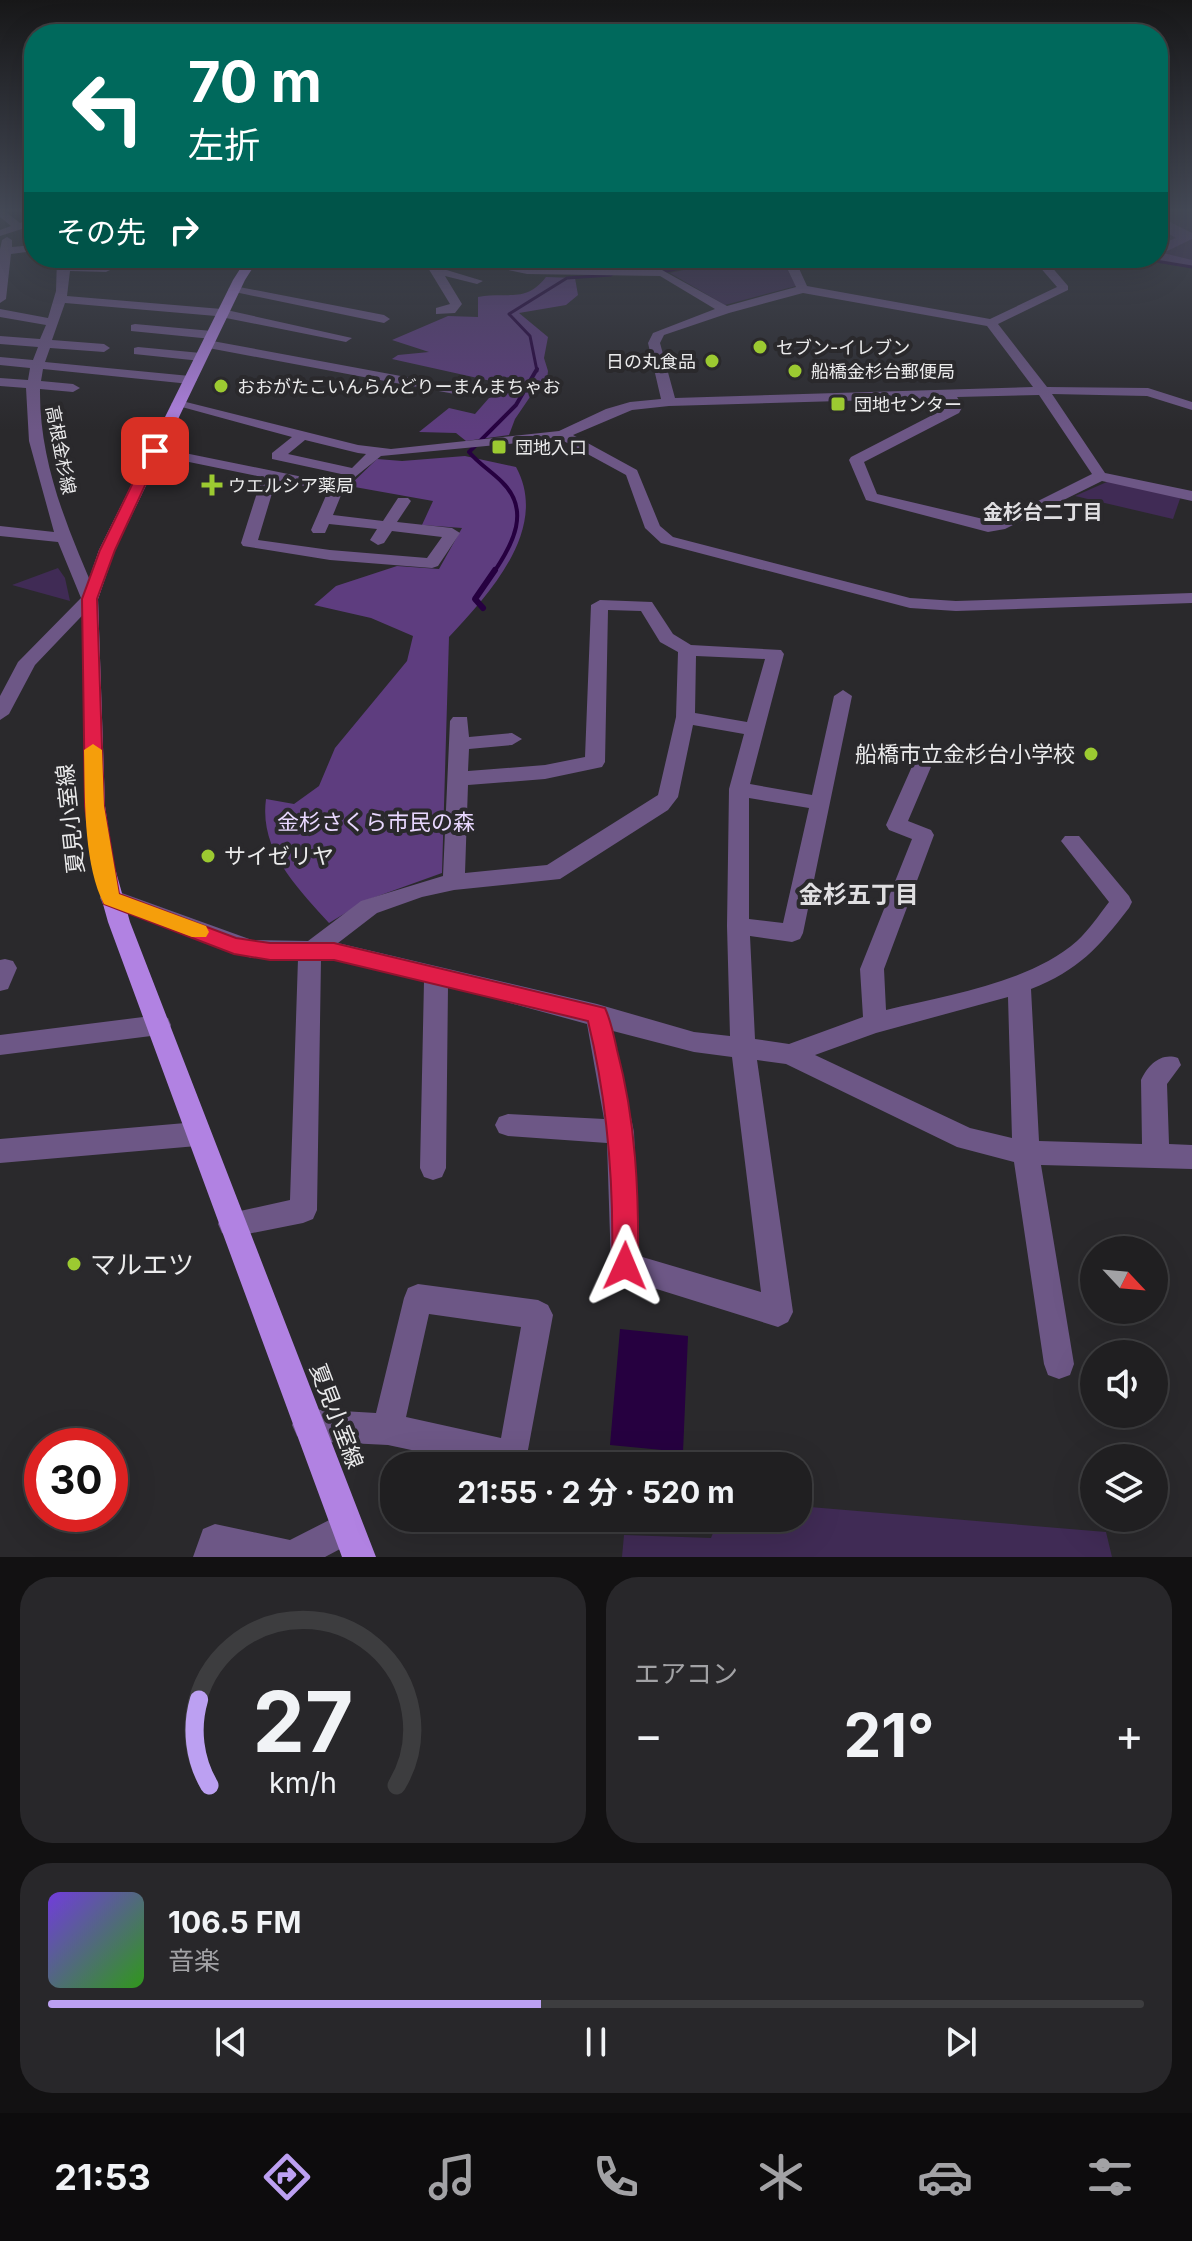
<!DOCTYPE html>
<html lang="ja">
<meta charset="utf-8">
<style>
:root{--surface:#201f21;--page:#28272a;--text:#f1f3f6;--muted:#a2a2a5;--line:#3d3d3f;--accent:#bca0f2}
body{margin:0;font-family:Inter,"Noto Sans JP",sans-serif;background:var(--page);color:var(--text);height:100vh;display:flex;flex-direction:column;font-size:30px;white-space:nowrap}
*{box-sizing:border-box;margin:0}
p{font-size:26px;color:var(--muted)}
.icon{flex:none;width:44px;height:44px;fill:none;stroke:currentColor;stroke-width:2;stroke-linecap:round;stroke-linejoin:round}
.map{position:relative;height:1557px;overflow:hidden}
.details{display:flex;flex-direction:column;gap:20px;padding:20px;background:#121112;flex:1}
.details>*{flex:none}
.guide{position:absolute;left:24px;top:24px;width:1144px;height:244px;border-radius:32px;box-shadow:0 8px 32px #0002,0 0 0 2px var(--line);background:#00695c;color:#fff;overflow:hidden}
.needle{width:52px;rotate:116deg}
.fabs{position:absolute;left:1080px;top:1236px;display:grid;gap:16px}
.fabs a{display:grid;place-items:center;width:88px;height:88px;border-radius:50%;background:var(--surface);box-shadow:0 8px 32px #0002,0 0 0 2px var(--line);font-size:40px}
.speed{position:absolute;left:24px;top:1428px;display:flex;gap:16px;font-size:40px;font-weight:700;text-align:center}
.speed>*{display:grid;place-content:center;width:104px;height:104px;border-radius:50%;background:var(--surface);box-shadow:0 8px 32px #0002,0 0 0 2px var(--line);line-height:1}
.speed .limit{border:12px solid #d22;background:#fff;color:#111}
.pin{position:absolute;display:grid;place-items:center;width:68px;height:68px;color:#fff;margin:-34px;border-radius:16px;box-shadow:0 4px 12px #0006}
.me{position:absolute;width:88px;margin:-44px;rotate:1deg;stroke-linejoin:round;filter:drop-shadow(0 0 6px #0008)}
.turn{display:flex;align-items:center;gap:28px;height:168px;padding:0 32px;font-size:36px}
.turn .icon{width:104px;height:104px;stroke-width:2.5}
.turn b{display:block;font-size:56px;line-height:68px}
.then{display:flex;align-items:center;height:76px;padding:0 32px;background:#0003;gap:16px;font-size:30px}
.big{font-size:60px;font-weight:700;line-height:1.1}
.details .widget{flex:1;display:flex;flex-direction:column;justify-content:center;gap:12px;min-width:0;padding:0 28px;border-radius:32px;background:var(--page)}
.details .dial{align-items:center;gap:0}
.dial svg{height:208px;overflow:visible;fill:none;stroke:var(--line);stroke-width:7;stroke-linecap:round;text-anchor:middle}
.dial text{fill:var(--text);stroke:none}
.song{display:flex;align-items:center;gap:24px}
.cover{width:96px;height:96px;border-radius:12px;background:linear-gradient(135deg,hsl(260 70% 55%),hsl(110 70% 35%))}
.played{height:8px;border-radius:4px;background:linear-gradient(90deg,var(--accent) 45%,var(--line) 45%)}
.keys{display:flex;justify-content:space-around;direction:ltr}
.heat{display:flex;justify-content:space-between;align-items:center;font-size:44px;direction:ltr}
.details .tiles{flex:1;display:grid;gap:20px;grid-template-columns:1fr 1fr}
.widget:last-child{grid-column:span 2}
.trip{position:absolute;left:380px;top:1452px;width:432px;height:80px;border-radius:32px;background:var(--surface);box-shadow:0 8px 32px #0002,0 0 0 2px var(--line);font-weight:700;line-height:80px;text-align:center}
.menu{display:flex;height:128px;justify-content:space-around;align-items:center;background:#0d0c0d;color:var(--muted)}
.menu .icon{width:56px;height:56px}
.menu .current{color:var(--accent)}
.menu b{font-size:36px;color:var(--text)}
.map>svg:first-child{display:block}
.green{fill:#402b55}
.forest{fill:#5e3d7f}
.water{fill:#260040}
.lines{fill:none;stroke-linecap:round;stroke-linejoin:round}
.stream-far2{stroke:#260040;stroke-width:3}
.stream-far1{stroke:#260040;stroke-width:4}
.stream{stroke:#260040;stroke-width:6}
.minor{fill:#6d5786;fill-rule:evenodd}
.major{fill:#b182e2;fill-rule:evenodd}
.route{fill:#e11d48;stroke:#92132f;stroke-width:2}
.slow{fill:#f59e0b}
.poi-dot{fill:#9cca31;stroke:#2a292c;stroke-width:3}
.labels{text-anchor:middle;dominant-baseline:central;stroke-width:8;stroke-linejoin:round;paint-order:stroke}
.far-poi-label{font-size:18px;fill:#eaeaeb;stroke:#2a292c;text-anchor:start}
.far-street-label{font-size:18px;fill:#eaeaeb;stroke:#2a292c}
.far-neighbourhood-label{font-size:20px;font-weight:bold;fill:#dfdee1;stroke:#2a292c}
.poi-label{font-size:22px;fill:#eaeaeb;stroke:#2a292c;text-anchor:end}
.street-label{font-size:22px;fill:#eaeaeb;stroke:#2a292c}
.park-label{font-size:22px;fill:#e9d8ff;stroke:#2a292c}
.neighbourhood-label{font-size:24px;font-weight:bold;fill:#dfdee1;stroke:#2a292c}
.near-poi-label{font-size:26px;fill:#eaeaeb;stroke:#2a292c;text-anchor:start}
</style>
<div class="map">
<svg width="1192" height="1557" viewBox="0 0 1192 1557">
<rect width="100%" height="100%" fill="#2a292c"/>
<!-- green -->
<g class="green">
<polygon points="1158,212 1192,212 1192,267 1140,258 1158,258"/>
<polygon points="738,258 763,269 785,265 796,286 725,305 670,273"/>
<polygon points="1109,481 1181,496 1173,519 1075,496"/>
<polygon points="58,568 65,578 70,601 12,585"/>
<polygon points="798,1506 1106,1532 1112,1557 622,1557 624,1535 711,1538 719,1518 798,1518"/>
</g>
<!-- forest -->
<g class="forest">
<polygon points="1158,216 1192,233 1192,239 1163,253 1192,260 1192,267 1140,258 1158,258 1158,245 1176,238 1158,228"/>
<path d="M546 277 575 278 578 295 566 305 519 313 548 337 544 358 548 371 547 379 534 391 515 419 509 435 466 441 456 433 419 432 449 408 475 414 489 398 502 396 509 385 392 359 398 355 429 352 392 340 448 316 478 317V297C508 291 525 304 546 277Z"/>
<path d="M465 456 516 467C550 529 489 594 449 637L442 873 367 900 329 923C298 888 259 851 266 799L294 804 319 786 335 748 407 661 413 636 371 618 314 605 336 586 397 566 439 569 462 528 422 525 433 501 349 486 377 459 402 461Z"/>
</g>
<!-- water -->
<polygon class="water" points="620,1329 688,1336 683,1452 610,1445"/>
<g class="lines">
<!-- stream-far2 -->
<g class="stream-far2">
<polyline points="1138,258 1192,267"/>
<polyline points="658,273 726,258"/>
<polyline points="537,371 530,336 509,314 567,278 611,275"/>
</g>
<!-- stream-far1 -->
<path class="stream-far1" d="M494 572C513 544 531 510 502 482 491 471 479 464 469 452L516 405 537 369"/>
<!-- stream -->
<polyline class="stream" points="483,608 475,599 495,570"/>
<!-- minor -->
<g class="minor">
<polygon points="0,212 6,212 20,223 34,219 34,225 0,236 0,230 11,226 0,217"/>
<polygon points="7,237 12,240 12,247 34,245 34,251 11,254 6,299 0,303 0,249 2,240"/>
<path d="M57 258H69V265L106 266 112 269 106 272 70 271 67 296 222 309 352 338 346 342 216 316 65 303 52 340 104 344 110 348 104 352 50 348 45 362 190 376 197 380 190 384 43 369 41 381 73 384 80 388 73 392 40 389C39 464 69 532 98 599L35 665 9 714 0 720V696L18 662 81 598 58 542 0 536V526L54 532 29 441 26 388 0 386V378L28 380 30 368 0 365V357L33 360 38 347 0 344V336L40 339 46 325 0 317V309L48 318 56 291Z"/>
<polygon points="212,258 252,258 257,261 251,264"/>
<polygon points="422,258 434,258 440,268 483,281 477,284 445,276 462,304 455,313 436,314 436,308 450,304"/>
<path d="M453 258H476L527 268 662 270 727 306 796 287 785 264 790 258H802L797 264 807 286 990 319 1057 287 1032 258H1044L1068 286V290L998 324 1047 387 1148 388 1192 402V410L1147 396 1052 394 1105 473 1192 491V501L1102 481 1005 529 988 532 866 500 849 460 851 457 948 407 944 398 669 406 632 410 573 435 637 470 660 526 673 537 910 598 956 601 1192 593V603L956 611 910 608 661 543 645 528 626 475 560 439 381 456 355 477 272 459V453L292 437 171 404 178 400 358 445 391 449 559 431 606 409 630 402 661 399 648 343 653 333 715 309 660 276 527 274ZM803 293 987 326 1033 387 675 398 660 343 664 335 729 313ZM1039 395 1092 474 996 522 877 494 864 462 959 413 963 406 957 397ZM305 440 358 453 366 454 352 468 288 454Z"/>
<polygon points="234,286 384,315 390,319 384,323 230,291 228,289"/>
<polygon points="135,324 212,331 218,335 212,339 131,331 131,325"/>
<polygon points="207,340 460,387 467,391 460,395 203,347 203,341"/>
<polygon points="138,347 201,353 207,357 201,361 134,354 134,348"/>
<path d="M155 447 342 485 344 488 333 515 383 521 398 498H408L411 501 397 522 452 528 460 533 438 566 432 568 330 560 243 546 241 543 262 477 150 454V448ZM276 480 328 491 311 530 313 533H325L329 524 377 529 370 540 378 545 384 543 392 531 442 537 427 558 330 550 258 540Z"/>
<path d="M600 600 652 602 673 634 691 645 781 650 784 654 750 784 812 795 834 696 843 690 852 696 803 933 800 939 792 942 750 936 755 1039 789 1044 863 1017 860 969 912 839 889 830 886 825 914 762 921 760 931 767 908 821 931 830 934 835 884 969 886 1010C948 995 1029 983 1077 941 1089 930 1099 915 1109 902L1065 846 1061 841 1065 836H1079L1129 896 1132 902 1129 908C1098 948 1079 970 1031 989L1039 1141 1142 1144 1141 1080C1148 1065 1161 1052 1178 1058L1181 1065 1167 1084 1169 1144 1192 1145V1169L1041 1165 1074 1364 1070 1375 1059 1379 1048 1375 1044 1364 1014 1162 957 1147 786 1064 757 1060 793 1312 788 1322 778 1327 615 1276 611 1266 607 1143 508 1136 499 1133 495 1125 499 1117 508 1114 604 1119 587 1024 448 986 446 1168 442 1177 433 1180 424 1177 420 1168 424 981 334 960H321L317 1210 313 1219 303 1223 232 1237 222 1233 218 1224 222 1215 290 1200 298 959 251 958 103 904 100 898 103 892 111 890 119 892 252 940 308 941 361 901 443 876 450 721 453 717H467L469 737 512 733 522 739 512 745 469 749 468 771 545 765 585 757 591 605ZM608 610 641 611 660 642 678 652 676 717 658 795 547 865 465 873 468 785 545 779 602 767 605 762ZM696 656 765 659 747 722 695 713ZM693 725 744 734 729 789 727 926 730 1036 694 1032 597 1004 338 943 377 913 422 897 454 890 560 879 668 810 678 797ZM749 798 809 808 783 923 749 919ZM1008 997 1012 1138 970 1128 815 1055 876 1033ZM613 1031 694 1052 732 1057 761 1292 639 1256 634 1132Z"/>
<polygon points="5,959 13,961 17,968 8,989 0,991 0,960"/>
<polygon points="159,1015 168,1018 171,1025 168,1032 159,1035 0,1055 0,1035"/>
<polygon points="197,1122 206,1126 210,1134 206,1142 197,1146 0,1163 0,1139"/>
<path d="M418 1284 538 1300 548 1305 553 1315 525 1466H486L388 1445 308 1441 297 1436 292 1425 297 1414 308 1409 376 1413 404 1298 408 1288ZM429 1314 521 1327 501 1438 406 1417Z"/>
<polygon points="347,1511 359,1515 363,1527 359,1539 325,1557 193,1557 203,1529 215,1524 290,1540"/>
</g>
<!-- major -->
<polygon class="major" points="247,258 259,258 245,280 115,550 98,599 105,806 113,861 130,922 376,1557 342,1557 108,922 91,861 85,806 82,599 99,550 233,280"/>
</g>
<!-- sky -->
<linearGradient id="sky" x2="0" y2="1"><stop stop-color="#171718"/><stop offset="0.49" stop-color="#444956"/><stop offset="1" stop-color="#444956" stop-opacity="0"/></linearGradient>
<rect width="1192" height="430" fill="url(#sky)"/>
<!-- route -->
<path class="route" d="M150 448 161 451 115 550 97 599 104 806 119 894 236 938 270 943H334L605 1008C611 1021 614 1036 617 1050 636 1121 639 1193 638 1266L634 1275 625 1279 616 1275 612 1266C614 1182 608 1103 588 1021L334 960H270L234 954 104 904 92 861 85 806 82 599 100 550Z"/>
<!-- slow -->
<path class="slow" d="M93 744 102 750 104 806 119 894 206 926 209 932 206 937H192L104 904C83 864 85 794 84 750Z"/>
<!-- markers -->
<g class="poi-dot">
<circle cx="760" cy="347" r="8"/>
<circle cx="712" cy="361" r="8"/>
<circle cx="795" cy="371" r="8"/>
<circle cx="221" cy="386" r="8"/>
<rect x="830" y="396" width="16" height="16" rx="4"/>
<rect x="491" y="439" width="16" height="16" rx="4"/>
<path d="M208 473h8v8h8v8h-8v8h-8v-8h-8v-8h8z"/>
<circle cx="1091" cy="754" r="8"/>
<circle cx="208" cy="856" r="8"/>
<circle cx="74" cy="1264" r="8"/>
</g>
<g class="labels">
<!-- far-poi labels -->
<g class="far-poi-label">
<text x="776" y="347">セブン-イレブン</text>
<text x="696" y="361" text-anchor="end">日の丸食品</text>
<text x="811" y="371">船橋金杉台郵便局</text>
<text x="237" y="386">おおがたこいんらんどりーまんまちゃお</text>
<text x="854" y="404">団地センター</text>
<text x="515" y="447">団地入口</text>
<text x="228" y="485">ウエルシア薬局</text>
</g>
<!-- far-street labels -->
<g class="far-street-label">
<text transform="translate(61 450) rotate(79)">高根金杉線</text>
</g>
<!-- far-neighbourhood labels -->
<g class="far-neighbourhood-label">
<text x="1043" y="512">金杉台二丁目</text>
</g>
<!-- poi labels -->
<g class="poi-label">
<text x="1075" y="754">船橋市立金杉台小学校</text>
<text x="224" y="856" text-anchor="start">サイゼリヤ</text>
</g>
<!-- street labels -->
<g class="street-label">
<text transform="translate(70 819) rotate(-96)">夏見小室線</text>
<text transform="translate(337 1416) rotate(69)">夏見小室線</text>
</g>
<!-- park labels -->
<g class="park-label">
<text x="376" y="822">金杉さくら市民の森</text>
</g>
<!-- neighbourhood labels -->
<g class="neighbourhood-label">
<text x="859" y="894">金杉五丁目</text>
</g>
<!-- near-poi labels -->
<g class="near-poi-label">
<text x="90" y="1264">マルエツ</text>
</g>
</g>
</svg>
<div class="fabs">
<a><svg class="needle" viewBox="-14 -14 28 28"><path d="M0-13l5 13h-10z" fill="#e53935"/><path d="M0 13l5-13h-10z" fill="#a2a2a5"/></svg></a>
<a><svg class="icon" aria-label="sound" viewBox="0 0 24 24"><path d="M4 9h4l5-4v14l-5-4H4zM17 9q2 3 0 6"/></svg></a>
<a><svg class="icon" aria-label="layers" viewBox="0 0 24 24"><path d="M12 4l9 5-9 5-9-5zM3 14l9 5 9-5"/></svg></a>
</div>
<div class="speed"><div class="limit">30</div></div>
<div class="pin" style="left:155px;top:451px;background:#d93025"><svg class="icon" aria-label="arrive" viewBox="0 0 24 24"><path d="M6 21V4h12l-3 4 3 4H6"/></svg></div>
<svg class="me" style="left:625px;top:1266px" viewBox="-20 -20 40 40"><path d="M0-17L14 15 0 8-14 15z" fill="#e11d48" stroke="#fff" stroke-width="4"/></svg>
<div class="trip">21:55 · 2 分 · 520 m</div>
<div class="guide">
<div class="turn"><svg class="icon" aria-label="left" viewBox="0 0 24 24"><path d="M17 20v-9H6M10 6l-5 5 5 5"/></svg><div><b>70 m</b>左折</div></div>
<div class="then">その先<svg class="icon" aria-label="right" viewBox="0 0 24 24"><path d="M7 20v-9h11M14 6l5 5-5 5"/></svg></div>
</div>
</div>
<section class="details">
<div class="tiles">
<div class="widget dial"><svg viewBox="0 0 100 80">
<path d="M14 69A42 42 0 1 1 86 69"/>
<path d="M14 69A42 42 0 0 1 10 36" stroke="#bca0f2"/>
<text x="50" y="56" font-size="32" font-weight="700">27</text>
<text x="50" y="72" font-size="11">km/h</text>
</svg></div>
<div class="widget"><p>エアコン</p>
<div class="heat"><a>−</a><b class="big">21°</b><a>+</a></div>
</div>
<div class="widget">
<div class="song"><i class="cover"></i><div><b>106.5 FM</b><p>音楽</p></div></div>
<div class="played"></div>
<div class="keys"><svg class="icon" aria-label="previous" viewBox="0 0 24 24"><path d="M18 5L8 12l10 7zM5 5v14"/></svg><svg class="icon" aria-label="pause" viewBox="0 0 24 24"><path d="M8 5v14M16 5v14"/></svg><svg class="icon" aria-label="next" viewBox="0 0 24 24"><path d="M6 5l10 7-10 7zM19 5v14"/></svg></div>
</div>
</div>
</section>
<nav class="menu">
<b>21:53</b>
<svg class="icon current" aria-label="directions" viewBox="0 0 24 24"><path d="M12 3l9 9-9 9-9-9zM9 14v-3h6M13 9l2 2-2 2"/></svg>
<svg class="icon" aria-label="music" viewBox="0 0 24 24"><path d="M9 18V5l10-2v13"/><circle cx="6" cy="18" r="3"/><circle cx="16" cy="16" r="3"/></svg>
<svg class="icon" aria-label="phone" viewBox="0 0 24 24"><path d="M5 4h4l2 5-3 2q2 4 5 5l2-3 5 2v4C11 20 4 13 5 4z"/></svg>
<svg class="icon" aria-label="climate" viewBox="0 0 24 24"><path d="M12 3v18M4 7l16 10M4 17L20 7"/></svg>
<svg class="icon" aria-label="car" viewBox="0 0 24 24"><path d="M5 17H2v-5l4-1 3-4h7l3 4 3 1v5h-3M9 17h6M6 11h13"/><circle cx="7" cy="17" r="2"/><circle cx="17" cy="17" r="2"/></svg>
<svg class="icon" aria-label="filters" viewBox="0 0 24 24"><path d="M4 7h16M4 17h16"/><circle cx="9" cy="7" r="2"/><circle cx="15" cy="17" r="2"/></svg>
</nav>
